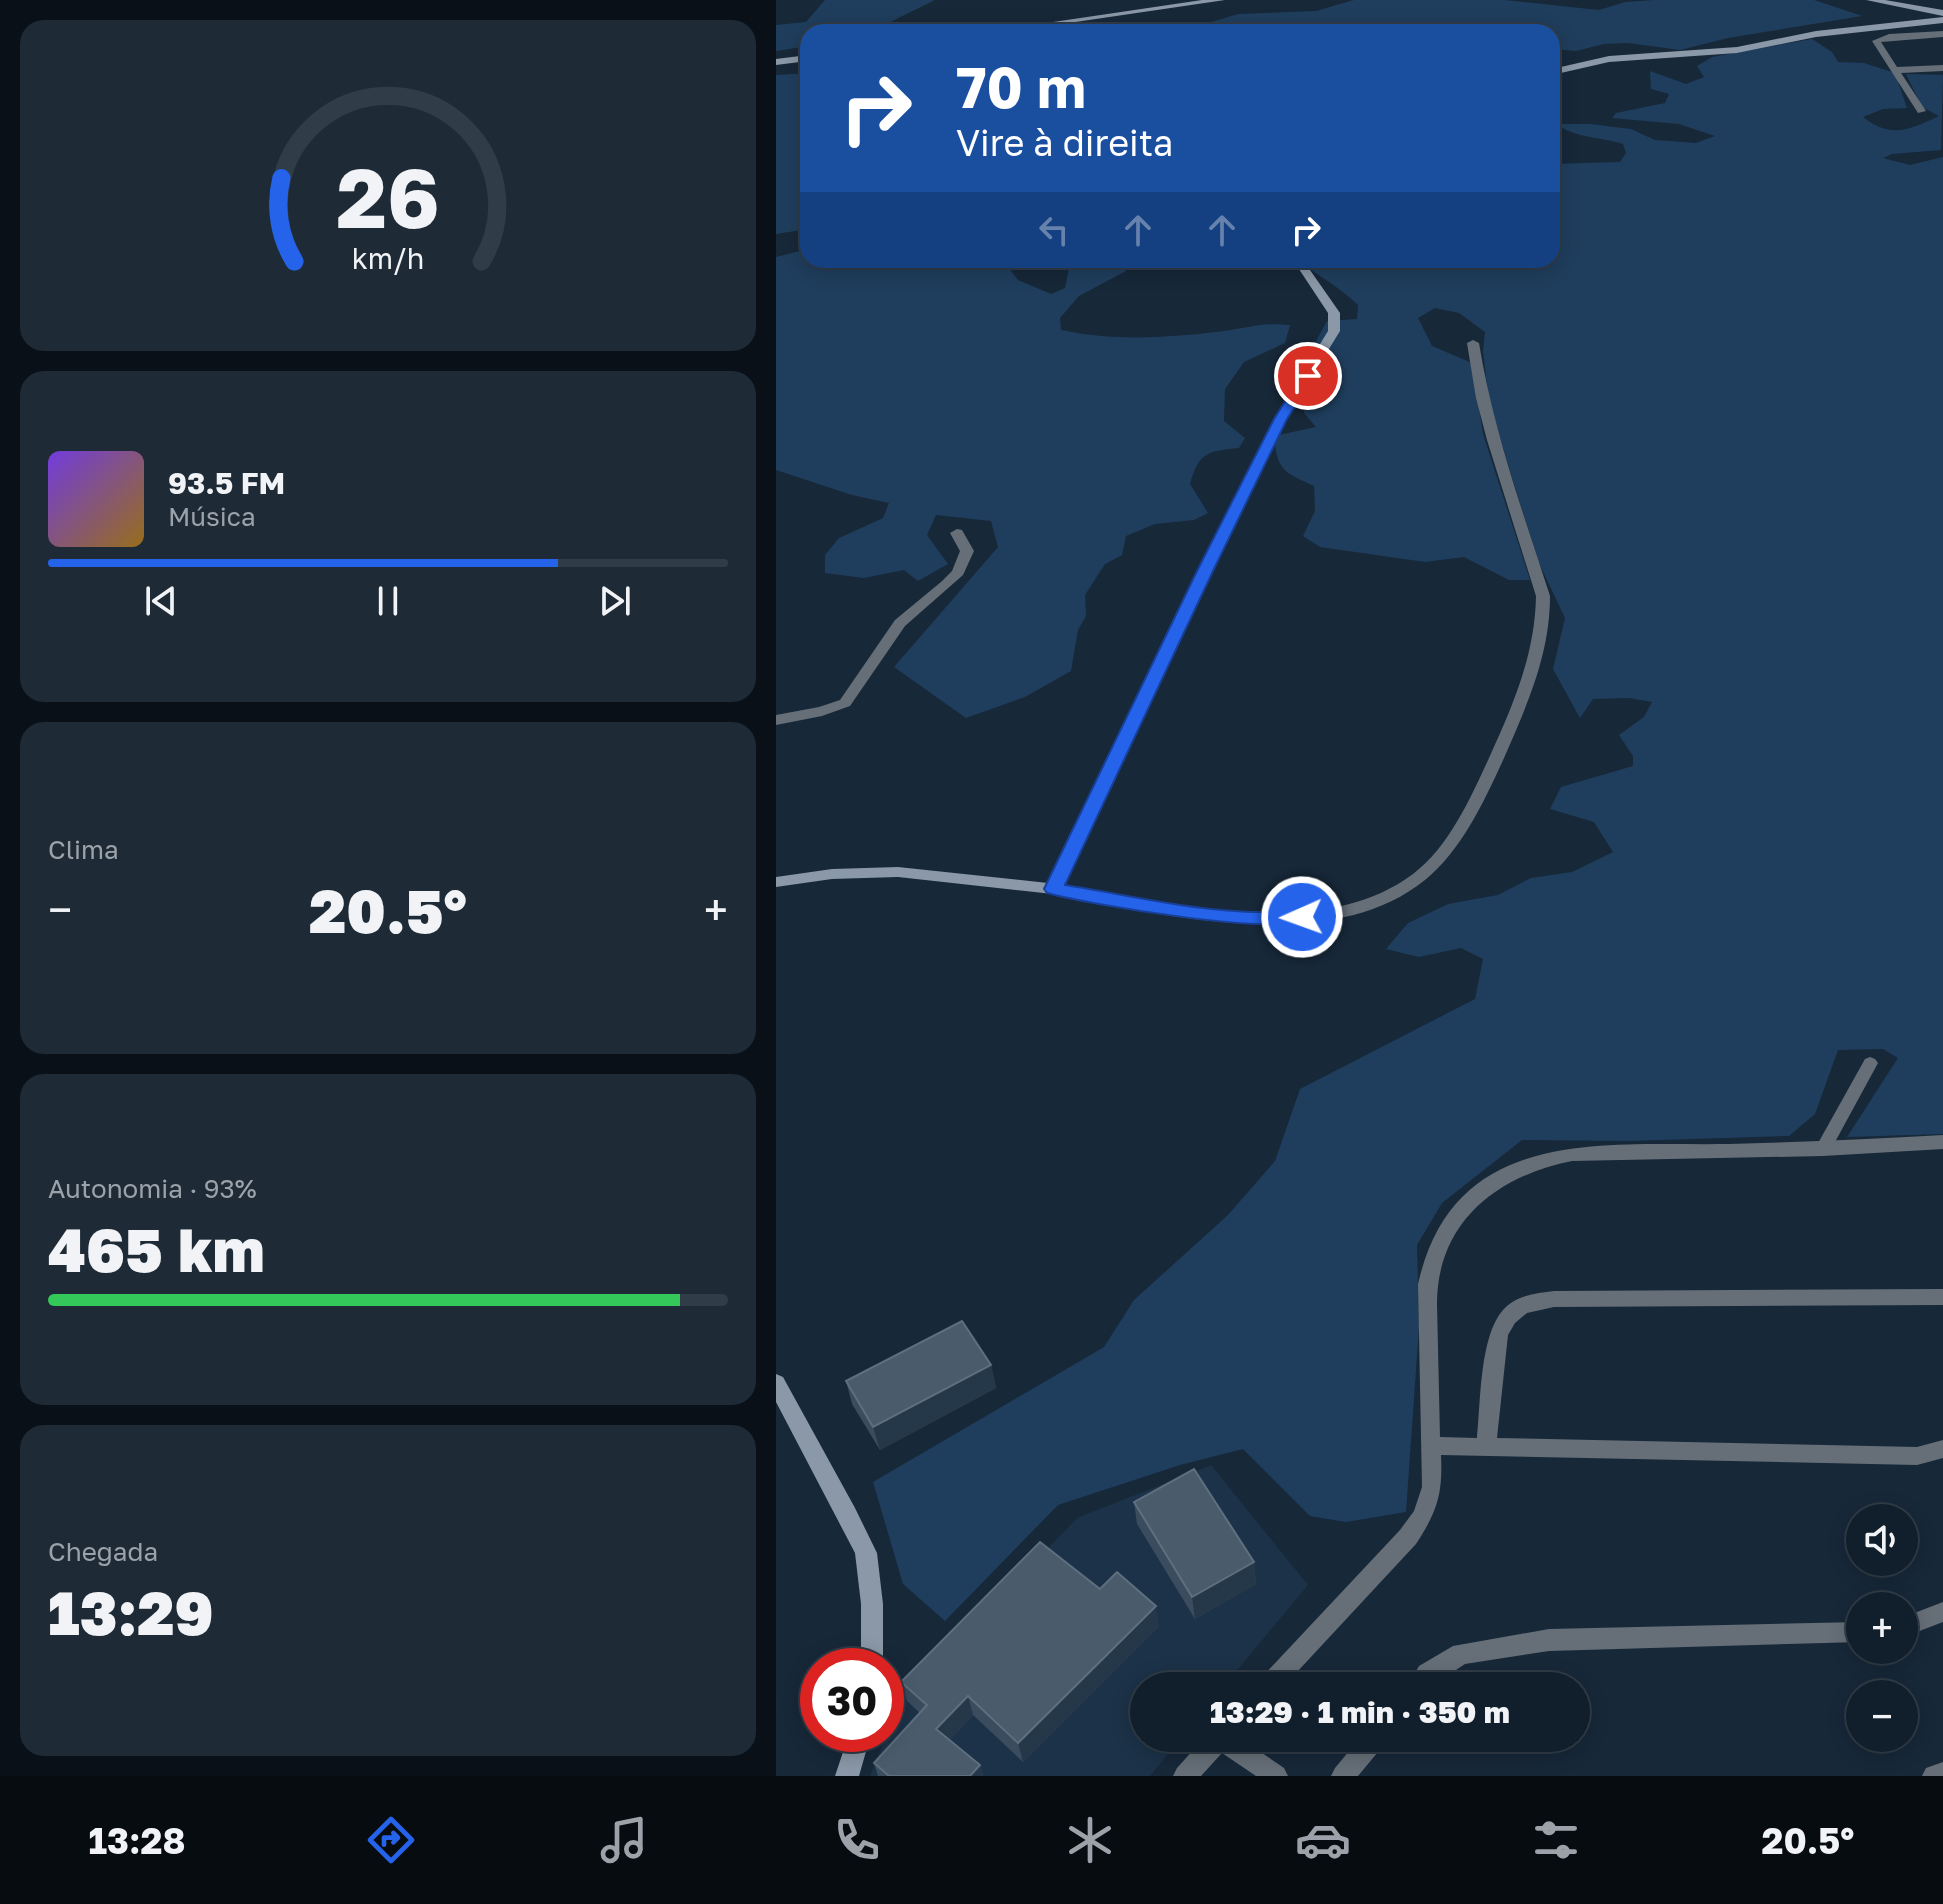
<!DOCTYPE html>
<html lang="pt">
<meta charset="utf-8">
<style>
:root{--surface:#111e2b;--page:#1e2b37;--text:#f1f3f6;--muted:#9ca2a9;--line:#303c47;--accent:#2563eb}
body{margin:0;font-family:"Golos Text",sans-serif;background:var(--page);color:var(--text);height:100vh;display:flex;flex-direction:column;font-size:30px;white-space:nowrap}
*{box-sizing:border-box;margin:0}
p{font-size:26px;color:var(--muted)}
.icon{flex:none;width:44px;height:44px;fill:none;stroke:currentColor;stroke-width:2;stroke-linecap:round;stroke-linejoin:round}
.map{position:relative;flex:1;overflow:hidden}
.drawer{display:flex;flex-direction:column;gap:20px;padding:20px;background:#091018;width:776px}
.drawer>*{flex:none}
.banner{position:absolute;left:24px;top:24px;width:760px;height:244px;border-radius:24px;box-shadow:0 4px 20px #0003,0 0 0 2px var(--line);background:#1a4fa0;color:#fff;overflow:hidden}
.tools{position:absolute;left:1070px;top:1504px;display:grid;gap:16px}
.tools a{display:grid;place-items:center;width:72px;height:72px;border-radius:50%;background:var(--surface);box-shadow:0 4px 20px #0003,0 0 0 2px var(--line);font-size:40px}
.speed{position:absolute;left:24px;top:1648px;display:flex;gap:16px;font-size:40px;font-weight:700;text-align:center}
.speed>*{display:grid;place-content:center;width:104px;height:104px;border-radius:50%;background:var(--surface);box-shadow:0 4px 20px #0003,0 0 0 2px var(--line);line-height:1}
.speed .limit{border:12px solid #d22;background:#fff;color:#111}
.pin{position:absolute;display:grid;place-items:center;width:68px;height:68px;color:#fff;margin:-34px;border:4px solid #fff;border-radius:50%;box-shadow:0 2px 8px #0007}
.me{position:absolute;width:88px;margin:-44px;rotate:268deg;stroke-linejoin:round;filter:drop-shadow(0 0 6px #0008)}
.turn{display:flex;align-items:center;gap:28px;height:168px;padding:0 24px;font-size:36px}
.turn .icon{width:104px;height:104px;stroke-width:2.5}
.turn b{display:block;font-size:56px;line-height:68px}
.lanes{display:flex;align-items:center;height:76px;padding:0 24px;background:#0003;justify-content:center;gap:40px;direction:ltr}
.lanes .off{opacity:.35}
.big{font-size:60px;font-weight:800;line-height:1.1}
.drawer .card{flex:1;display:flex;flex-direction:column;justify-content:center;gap:12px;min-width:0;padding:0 28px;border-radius:24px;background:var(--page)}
.drawer .dial{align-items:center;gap:0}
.dial svg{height:208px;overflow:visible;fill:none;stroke:var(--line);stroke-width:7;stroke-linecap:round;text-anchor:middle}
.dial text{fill:var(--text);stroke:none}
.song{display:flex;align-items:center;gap:24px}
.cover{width:96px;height:96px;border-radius:12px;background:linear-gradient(135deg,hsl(260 70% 55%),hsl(40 70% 35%))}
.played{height:8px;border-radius:4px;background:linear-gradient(90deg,var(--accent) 75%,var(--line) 75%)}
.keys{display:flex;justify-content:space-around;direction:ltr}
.heat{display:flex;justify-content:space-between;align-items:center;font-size:44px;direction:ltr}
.charge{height:12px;border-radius:6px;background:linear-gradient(90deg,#34c759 93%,var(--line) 0)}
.trip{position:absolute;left:354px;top:1672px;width:460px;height:80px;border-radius:40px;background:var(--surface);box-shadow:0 4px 20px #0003,0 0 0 2px var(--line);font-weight:800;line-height:80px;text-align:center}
.menu{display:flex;height:128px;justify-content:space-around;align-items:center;background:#070c11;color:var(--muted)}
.menu .icon{width:56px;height:56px}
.menu .on{color:var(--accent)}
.menu b{font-size:36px;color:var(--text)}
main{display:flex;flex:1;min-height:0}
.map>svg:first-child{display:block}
.built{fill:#1c3248}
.green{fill:#1f3e5d}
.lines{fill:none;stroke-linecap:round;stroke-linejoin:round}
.lane{fill:#666f78;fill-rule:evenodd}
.street{fill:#666f78;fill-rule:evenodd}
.secondary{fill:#8a98a7;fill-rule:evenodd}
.wall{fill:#3a4c5e}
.shaded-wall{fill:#253849}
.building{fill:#4a5c6c;stroke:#5e6f7f;stroke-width:2}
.route{fill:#2563eb;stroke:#184099;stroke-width:2}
</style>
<main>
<section class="drawer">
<div class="card dial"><svg viewBox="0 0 100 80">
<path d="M14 69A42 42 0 1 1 86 69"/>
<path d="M14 69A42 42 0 0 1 9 37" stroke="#2563eb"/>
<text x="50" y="56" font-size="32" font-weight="700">26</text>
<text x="50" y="72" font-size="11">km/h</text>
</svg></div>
<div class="card">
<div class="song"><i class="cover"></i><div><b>93.5 FM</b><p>Música</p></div></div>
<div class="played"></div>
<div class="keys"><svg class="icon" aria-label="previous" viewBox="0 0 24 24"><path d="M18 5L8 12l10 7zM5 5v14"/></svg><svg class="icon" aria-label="pause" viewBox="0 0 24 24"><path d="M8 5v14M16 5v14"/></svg><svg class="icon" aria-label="next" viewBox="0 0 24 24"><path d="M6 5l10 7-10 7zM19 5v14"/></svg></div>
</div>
<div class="card"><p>Clima</p>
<div class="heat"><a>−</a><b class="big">20.5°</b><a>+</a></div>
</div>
<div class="card"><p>Autonomia · 93%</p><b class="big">465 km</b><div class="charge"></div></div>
<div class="card"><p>Chegada</p><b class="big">13:29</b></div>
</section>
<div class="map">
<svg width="1167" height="1776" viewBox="0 0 1167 1776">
<rect width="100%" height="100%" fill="#172839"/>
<!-- built -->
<polygon class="built" points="435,1465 532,1585 448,1686 368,1686 368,1738 405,1738 374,1776 94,1776 126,1697 301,1518"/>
<!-- green -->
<g class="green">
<polygon points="49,0 159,0 94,32 32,32 32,46 0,51 0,25 30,22"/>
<polygon points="578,0 728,0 823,10 849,2 878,0 1038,0 1086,16 952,38 904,50 852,43 828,44 800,51 776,49 776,32 377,32 422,26 462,14 540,11"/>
<path d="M1036 39 1056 52 1062 62 1088 63 1119 73 1131 108 1107 109 1087 117C1115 139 1133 130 1163 116L1146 107 1130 74 1167 75 1165 150 1116 154 1107 158 1134 165 1167 157V1134L1071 1137 1122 1058 1107 1049 1062 1050 1039 1114 1013 1136 852 1141 746 1140 666 1203 641 1245 643 1327 630 1512 570 1522 534 1516 467 1449 404 1465 282 1505 169 1621 127 1584 97 1482 328 1347 358 1300 452 1215 499 1161 524 1089 699 999 707 959 685 948 643 957 610 949 632 923 672 904 722 895 755 878 796 872 837 852 818 822 774 809 785 787 857 766V756L843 735 868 717 876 702 853 698 817 699 804 718 777 669 789 618 762 561 713 403 707 351 709 332 683 313 659 308 642 318 656 346 696 363 707 434 754 580H733L688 557 649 562 544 547 527 536 539 511 538 486C508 472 501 471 498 436L540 427 528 413 531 358 551 321 581 319 582 305C565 288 545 278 526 263L527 260H776V164L844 162 850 153 847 144C825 137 799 138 780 124H814L855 129 879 140 920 143 939 136 903 124 836 118 840 113 889 103 893 94 875 89 874 71 910 84 928 77 921 66 936 57Z"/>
<polygon points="32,73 32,229 0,234 0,75"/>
<path d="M32 249V260H240L233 268 242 280 275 294 289 288 294 263 343 264 350 271 303 296 284 318 285 330C337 341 388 338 440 332 470 329 482 322 514 325L509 343 468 362 449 389 448 421 469 438 463 448C432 451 423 452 414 484L432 513 418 520 379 524 350 536 346 555 329 564 309 595 310 616 302 630 295 671 249 697 190 718 118 667 222 547 215 521 160 515 151 535 172 564 142 581 128 570 88 578 49 573V555L63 538 107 518 113 503 76 495 0 470V257Z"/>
</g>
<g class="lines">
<!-- lane -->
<polygon class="lane" points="1094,1057 1099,1059 1102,1063 1053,1153 1047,1155 1041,1153 1039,1149 1041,1145 1089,1059"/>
<!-- street -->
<g class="street">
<polygon points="1167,31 1167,37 1105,42 1121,67 1167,65 1167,71 1125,73 1150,111 1142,113 1096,41 1113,34"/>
<path d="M697 340 703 343C717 430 747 512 774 596 774 655 751 705 728 758 709 800 685 851 649 880 570 944 442 925 349 908 323 903 297 900 271 893L269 889 271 885 277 884C384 903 542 945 637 874 673 847 695 797 713 758 737 705 759 655 760 596L711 440 700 398 691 343Z"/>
<polygon points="181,529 186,530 198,551 187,575 129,626 74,706 46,716 0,725 0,715 43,707 64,700 119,620 165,582 176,571 184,551 174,533"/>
<path d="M1167 1135V1149L1047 1156 796 1161C721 1176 661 1222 661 1304L664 1437 701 1438C705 1403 703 1330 731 1306 743 1295 762 1293 778 1291L1167 1289V1305L778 1307 751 1313 739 1323 732 1335 721 1438 1141 1447 1167 1440V1458L1141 1465 665 1455C667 1494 661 1512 640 1544L508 1686H482L485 1678 624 1530 638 1511 646 1487 642 1284C678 1125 826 1146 953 1144 1025 1142 1096 1139 1167 1135Z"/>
<polygon points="1167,1602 1167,1622 1128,1637 1128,1617"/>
<polygon points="1084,1622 1084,1642 773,1651 689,1664 656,1686 631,1686 643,1666 677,1646 773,1629"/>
<polygon points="428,1738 464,1738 508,1768 512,1776 480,1776 446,1753 425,1776 397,1776 401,1768"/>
<polygon points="584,1738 611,1738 607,1746 582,1776 555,1776 559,1768"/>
<polygon points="1167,1762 1167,1776 1146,1776 1150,1768"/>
</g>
<!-- secondary -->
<g class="secondary">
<polygon points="426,0 449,0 232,32 209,32"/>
<polygon points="1090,0 1109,0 1167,10 1167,16"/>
<polygon points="1167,17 1167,23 1040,37 961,53 833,62 776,75 776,69 833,56 961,47 1040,31"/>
<polygon points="32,55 32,61 0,65 0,59"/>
<polygon points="776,135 779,136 784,144 780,153 776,154"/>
<polygon points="517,260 527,260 564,313 564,331 510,419 283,893 277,894 122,877 56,879 0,887 0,877 56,869 122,867 272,883 498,419 552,331 552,313"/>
<polygon points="0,1374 7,1377 79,1508 101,1553 107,1604 107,1666 85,1666 85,1604 79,1553 0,1402"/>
<polygon points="73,1734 95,1734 83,1776 59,1776"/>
</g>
</g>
<!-- wall -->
<g class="wall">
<polygon points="215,1365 220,1388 104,1450 76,1404 70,1381"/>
<polygon points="358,1502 478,1562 480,1584 419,1619 361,1524"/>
<polygon points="324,1589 383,1626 247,1762 197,1715 174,1740 204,1765 207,1776 102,1776 98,1763 144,1713 131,1701 125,1682"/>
</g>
<!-- shaded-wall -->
<g class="shaded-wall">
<polygon points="215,1365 220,1388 104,1450 97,1427"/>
<polygon points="478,1562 480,1584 419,1619 416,1597"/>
<polygon points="380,1606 383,1626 247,1762 242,1743"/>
<polygon points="192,1696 197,1715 166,1749 160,1729"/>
<polygon points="204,1765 207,1776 194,1776"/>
</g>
<!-- building -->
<g class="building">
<polygon points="186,1321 215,1365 97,1427 70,1381"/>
<polygon points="418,1469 478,1562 416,1597 358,1502"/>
<polygon points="264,1542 324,1589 341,1572 380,1606 242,1743 192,1696 160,1729 204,1765 194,1776 113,1776 98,1763 151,1705 125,1682"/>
</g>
<!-- route -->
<path class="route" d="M532 372 539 376 511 419 437 571 289 885C366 897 448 919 526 910L536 917C518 940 305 903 271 893L268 889 421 571 498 419 527 373Z"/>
</svg>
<div class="tools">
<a><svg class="icon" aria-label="sound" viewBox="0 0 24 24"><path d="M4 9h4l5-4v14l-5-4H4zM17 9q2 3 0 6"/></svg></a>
<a>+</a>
<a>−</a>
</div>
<div class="speed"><div class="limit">30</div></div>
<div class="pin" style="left:532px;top:376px;background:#d93025"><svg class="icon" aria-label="arrive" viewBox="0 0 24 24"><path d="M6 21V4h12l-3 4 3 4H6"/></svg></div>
<svg class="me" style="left:526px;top:917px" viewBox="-20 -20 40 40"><circle r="17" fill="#2563eb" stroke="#fff" stroke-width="3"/><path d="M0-11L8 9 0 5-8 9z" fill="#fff"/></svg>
<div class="trip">13:29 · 1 min · 350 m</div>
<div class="banner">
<div class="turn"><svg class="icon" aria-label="right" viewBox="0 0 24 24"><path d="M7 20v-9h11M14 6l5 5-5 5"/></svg><div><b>70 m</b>Vire à direita</div></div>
<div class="lanes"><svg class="icon off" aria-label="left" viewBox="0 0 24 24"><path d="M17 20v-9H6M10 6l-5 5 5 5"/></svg><svg class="icon off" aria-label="ahead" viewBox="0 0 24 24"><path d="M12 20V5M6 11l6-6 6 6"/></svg><svg class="icon off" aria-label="ahead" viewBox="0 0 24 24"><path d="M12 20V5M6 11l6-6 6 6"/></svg><svg class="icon" aria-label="right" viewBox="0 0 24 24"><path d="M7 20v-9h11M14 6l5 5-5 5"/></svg></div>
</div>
</div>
</main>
<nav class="menu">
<b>13:28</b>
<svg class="icon on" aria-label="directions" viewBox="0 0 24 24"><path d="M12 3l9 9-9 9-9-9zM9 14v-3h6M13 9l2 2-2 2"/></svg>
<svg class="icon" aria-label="music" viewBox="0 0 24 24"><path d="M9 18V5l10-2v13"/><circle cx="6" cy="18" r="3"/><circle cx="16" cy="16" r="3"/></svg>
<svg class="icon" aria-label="phone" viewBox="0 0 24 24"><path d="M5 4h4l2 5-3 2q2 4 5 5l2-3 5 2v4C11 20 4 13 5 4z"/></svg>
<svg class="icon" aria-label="climate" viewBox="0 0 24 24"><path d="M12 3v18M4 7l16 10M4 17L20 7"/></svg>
<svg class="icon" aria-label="car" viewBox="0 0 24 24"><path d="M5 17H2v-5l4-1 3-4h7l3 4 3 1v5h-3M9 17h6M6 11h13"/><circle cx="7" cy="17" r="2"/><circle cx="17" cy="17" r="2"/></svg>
<svg class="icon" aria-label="filters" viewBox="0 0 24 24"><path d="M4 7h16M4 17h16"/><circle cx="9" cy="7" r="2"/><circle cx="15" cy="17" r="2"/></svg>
<b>20.5°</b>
</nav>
